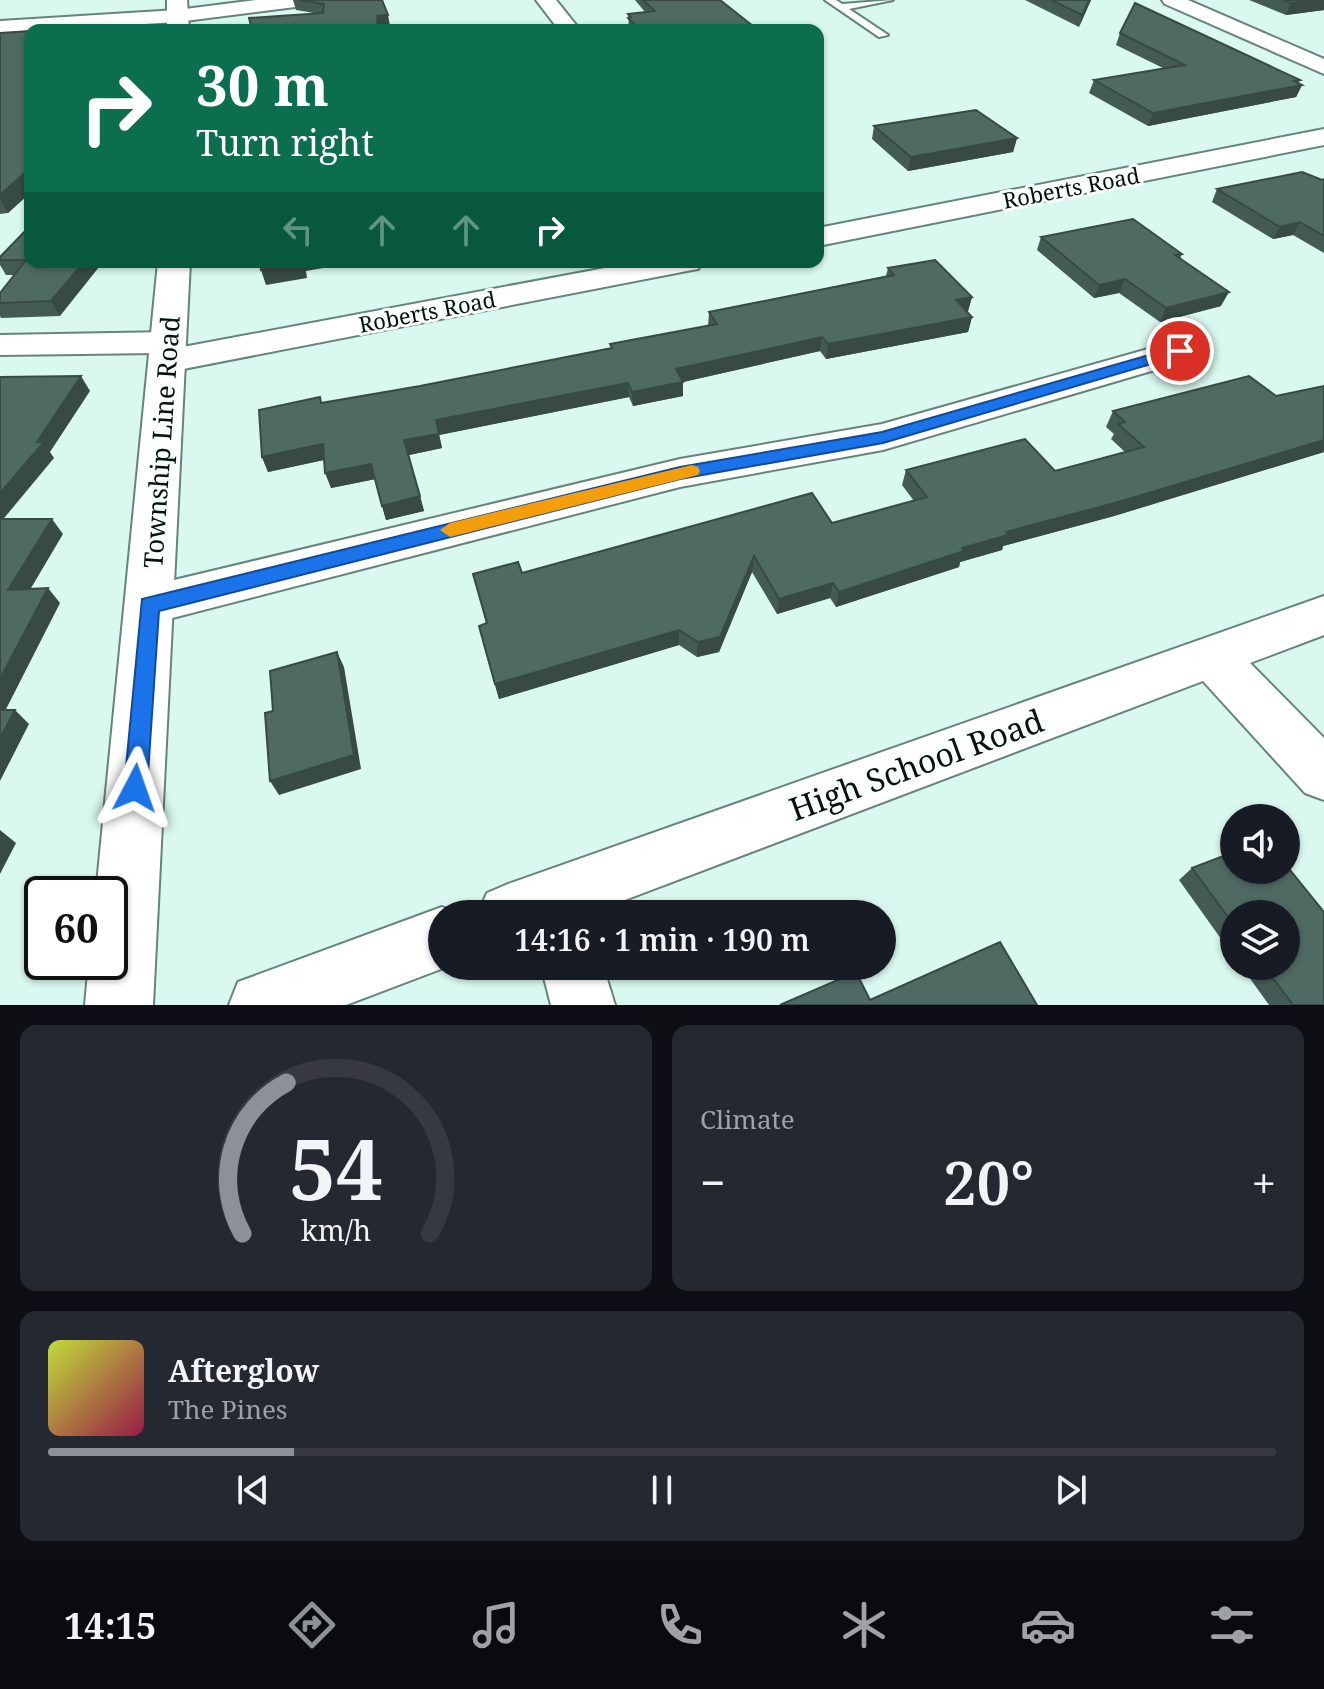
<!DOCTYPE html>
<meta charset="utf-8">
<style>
:root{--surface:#171b24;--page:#242831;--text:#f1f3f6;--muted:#9ea1a6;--line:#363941;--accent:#8c9099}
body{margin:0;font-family:"Noto Serif",serif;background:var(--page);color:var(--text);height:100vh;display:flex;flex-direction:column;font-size:30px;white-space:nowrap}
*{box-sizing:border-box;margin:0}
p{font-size:26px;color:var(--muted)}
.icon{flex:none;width:44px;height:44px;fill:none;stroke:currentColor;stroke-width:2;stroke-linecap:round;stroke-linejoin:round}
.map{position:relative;height:1005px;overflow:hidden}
.panel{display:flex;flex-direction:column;gap:20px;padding:20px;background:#0d0f14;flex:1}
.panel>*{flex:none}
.hud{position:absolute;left:24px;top:24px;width:800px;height:244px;border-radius:16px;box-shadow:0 2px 6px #0004;background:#0b6e4f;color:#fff;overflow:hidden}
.controls{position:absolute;left:1220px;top:804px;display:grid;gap:16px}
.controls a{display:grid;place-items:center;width:80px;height:80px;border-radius:50%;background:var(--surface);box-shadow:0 2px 6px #0004;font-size:40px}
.speed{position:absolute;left:24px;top:876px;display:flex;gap:16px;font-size:40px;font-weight:700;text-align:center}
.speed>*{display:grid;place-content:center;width:104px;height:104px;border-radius:50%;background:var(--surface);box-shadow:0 2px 6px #0004;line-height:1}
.speed .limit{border:4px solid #111;border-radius:12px;background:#fff;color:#111}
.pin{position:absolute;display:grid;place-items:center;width:68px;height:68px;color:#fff;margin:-34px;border:4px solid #fff;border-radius:50%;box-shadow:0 2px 8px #0007}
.me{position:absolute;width:88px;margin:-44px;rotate:4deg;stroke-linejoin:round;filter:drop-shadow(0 0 6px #0008)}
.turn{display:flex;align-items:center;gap:28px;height:168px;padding:0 40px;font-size:36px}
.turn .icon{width:104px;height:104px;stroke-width:2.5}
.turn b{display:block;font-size:56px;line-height:68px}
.lanes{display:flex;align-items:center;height:76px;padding:0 40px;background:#0003;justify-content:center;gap:40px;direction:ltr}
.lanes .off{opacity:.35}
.big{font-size:60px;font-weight:600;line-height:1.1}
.panel .card{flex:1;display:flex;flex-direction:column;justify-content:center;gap:12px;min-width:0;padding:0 28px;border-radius:16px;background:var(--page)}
.panel .dial{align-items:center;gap:0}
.dial svg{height:208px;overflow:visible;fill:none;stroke:var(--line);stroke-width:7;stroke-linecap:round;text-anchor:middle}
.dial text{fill:var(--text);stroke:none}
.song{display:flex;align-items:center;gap:24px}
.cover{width:96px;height:96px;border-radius:12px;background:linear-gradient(135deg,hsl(70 70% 55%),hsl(340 70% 35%))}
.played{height:8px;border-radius:4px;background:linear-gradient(90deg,var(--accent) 20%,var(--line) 20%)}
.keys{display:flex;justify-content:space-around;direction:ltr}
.heat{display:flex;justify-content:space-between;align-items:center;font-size:44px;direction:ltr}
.panel .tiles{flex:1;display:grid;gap:20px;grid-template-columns:1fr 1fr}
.card:last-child{grid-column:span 2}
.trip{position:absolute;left:428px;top:900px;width:468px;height:80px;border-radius:40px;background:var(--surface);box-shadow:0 2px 6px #0004;font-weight:600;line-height:80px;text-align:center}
.tabs{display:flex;height:128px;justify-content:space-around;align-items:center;background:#090b0e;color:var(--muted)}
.tabs .icon{width:56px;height:56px}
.tabs .active{color:var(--accent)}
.tabs b{font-size:36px;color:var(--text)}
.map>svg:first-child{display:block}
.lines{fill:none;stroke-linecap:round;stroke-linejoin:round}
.lane-casing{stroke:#67847c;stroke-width:4}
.street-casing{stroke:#67847c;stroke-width:4}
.primary-casing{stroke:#67847c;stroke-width:4}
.lane{fill:#fff;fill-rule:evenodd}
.street{fill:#fff;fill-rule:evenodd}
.primary{fill:#fff;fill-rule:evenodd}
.wall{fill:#445b55}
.shaded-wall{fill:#374a45}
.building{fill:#4f6a63;stroke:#374a45;stroke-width:2}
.route{fill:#1a73e8;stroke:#114b97;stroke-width:2}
.slow{fill:#f59e0b}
.labels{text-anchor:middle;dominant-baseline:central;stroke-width:6;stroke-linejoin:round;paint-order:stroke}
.far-street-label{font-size:22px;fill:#07120f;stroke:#f9fffd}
.street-label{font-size:26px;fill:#07120f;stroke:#f9fffd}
.near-street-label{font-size:32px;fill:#07120f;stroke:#f9fffd}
</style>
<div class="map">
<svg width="1324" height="1005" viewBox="0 0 1324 1005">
<rect width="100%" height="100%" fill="#d9f8ef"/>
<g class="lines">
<defs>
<polygon id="lane" points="825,0 836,0 842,4 893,0 849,9 888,35 879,37"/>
<g id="street">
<polygon points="256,0 313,0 303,6 177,22 0,33 0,21 177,10"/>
<polygon points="536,0 556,0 580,30 559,30"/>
<polygon points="1162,0 1188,0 1324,59 1324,74 1165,4"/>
<polygon points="1324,129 1324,145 818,246 818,228"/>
<polygon points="637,262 703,262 698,269 687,271 168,372 155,369 150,361 158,353 0,355 0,335 169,332 181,335 186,342 183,347"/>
<polygon points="1180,340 1192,343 1198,351 1192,359 883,450 680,487 149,624 133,618 126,605 133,592 149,586 680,459 882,424"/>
<polygon points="1324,596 1324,635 1250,663 1324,738 1324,800 1305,793 1203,681 588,914 478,914 487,893 508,884"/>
<polygon points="442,907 458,914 442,914 442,966 449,966 346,1005 229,1005 238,982"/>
<polygon points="541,966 603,966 615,1005 551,1005"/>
</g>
<g id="primary">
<polygon points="167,0 187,0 189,30 167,30"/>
<polygon points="158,262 190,262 153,1005 85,1005 89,962 110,962 110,894 96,894"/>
</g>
</defs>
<!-- lane casing -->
<use href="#lane" class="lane-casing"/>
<!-- street casing -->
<use href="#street" class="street-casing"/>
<!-- primary casing -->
<use href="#primary" class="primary-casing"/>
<!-- lane -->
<use href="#lane" class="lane"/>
<!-- street -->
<use href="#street" class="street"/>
<!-- primary -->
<use href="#primary" class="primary"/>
</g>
<!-- wall -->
<g class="wall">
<polygon points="293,0 382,0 390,26 379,27 380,30 252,30 314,13 296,10"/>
<polygon points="635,0 720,0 758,30 631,30 629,28 628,14 645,12"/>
<polygon points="1025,0 1091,0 1079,27"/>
<polygon points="1249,0 1324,0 1324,10 1286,15"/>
<polygon points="30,31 30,193 8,213 0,214 0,33"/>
<polygon points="1120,33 1299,83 1302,85 1296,97 1148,126 1089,93 1094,80 1163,68 1116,45"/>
<polygon points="874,126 1017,138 1013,152 908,171 872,139"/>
<polygon points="1324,179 1324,253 1293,235 1273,239 1212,202 1217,189"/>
<polygon points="30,226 60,316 1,318 0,316 0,293 15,275 6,275 0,265 0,257"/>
<polygon points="1041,237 1182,254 1180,259 1221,306 1160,322 1119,293 1094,298 1037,250"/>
<polygon points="888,268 972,297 968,311 967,312 972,317 968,332 826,359 820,351 683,382 683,396 633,406 629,397 439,435 442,448 409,455 424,511 386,520 375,479 331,488 324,460 268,472 262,457 323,403 420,386 611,348 610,344 708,326 709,312 886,276"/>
<polygon points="1324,386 1324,452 1114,516 1003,546 1002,550 960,562 959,567 836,607 830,598 777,614 752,572 719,652 697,657 679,645 499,699 482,640 486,623 473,574 522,573 832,523 914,501 902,485 906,470 1055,471 1125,452 1111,439 1114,434 1106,427 1113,411 1276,396"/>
<polygon points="1192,868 1324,1005 1269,1005 1241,966 1286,966 1234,914 1234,957 1179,880"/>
</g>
<!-- shaded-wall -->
<g class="shaded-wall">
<polygon points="1089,0 1091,0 1079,27 1082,15"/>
<polygon points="1315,0 1324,0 1324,10 1286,15 1291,3"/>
<polygon points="388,15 390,26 379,27 380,30 378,30 377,16"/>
<polygon points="1300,80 1297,86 1302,85 1296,97 1148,126 1153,113"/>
<polygon points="1017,138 1013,152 908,171 911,157"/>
<polygon points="30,168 30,193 8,213 0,199 0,195"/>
<polygon points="1300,222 1293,235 1273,239 1280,227"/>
<polygon points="84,262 103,262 60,316 51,301"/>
<polygon points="302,262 339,262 340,265 306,271 307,278 266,285 261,270"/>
<polygon points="1125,279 1119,293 1094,298 1099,285"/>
<polygon points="1229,292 1221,306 1160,322 1166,308"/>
<polygon points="972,297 968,311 952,314 956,300"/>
<polygon points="972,317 968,332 826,359 828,344"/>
<polygon points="822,337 820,351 683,382 683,396 633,406 632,392 676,369"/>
<polygon points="81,376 90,391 50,452 54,458 0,523 0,493"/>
<polygon points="628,383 629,397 439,435 436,420"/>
<polygon points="439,434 442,448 409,455 404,440"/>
<polygon points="1324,440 1324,452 1114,516 1003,546 1002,550 960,562 959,567 836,607 839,592 1006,532"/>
<polygon points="323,444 328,459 268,472 262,457"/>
<polygon points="371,464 376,479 331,488 325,473"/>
<polygon points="420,496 424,511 386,520 382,506"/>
<polygon points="52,519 63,534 21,605 8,590"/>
<polygon points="754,556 752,572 719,652 697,657 698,642"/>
<polygon points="833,583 830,598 777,614 779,599"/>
<polygon points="48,588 60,603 0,721 0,679"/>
<polygon points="679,630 679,645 499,699 495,684"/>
<polygon points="337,652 344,667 361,769 279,795 270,781"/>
<polygon points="15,710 29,724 0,781 0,738"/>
<polygon points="0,830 16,843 0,874"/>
</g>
<!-- building -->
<g class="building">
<polygon points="299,0 382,0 388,15 377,16 378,30 252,30 249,18 323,13 324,4"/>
<polygon points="643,0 720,0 758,30 641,30 628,18 631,17 628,14 655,11"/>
<polygon points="1051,0 1089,0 1082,15"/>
<polygon points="1283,0 1315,0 1291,3"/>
<polygon points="1135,3 1300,80 1294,81 1302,85 1153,113 1094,80 1185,65 1120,33"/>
<polygon points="30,31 30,168 0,195 0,33"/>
<polygon points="976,110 1017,138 911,157 874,126"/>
<polygon points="1302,172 1322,180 1324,179 1324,236 1300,222 1280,227 1217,189"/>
<polygon points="1133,219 1182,254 1175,255 1229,292 1166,308 1125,279 1099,285 1041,237"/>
<polygon points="30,226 30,262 84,262 51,301 0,303 0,293 26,260 0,260 0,257"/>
<polygon points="935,260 972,297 956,300 972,317 828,344 822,337 676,369 683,382 632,392 628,383 436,420 439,434 404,440 420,496 382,506 371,464 325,473 323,444 262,457 259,410 320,397 321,403 420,386 612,348 610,344 717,324 709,312 894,275 888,268"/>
<polygon points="260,262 302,262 302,263 261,270"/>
<polygon points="81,376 37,442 44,442 0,493 0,377"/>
<polygon points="1249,376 1276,396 1324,386 1324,440 1122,501 1006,532 1008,535 962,548 964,551 839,592 833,583 779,599 754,556 720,637 698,642 679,630 495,684 479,626 487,623 473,574 518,562 522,573 812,493 832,523 927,497 906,470 1025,439 1055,471 1144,447 1118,424 1125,422 1113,411"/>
<polygon points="0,519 52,519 8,590 48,588 0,679"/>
<polygon points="337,652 354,755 270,781 265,713 273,711 270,671"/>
<polygon points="0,710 15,710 0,738"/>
<polygon points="1234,852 1234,870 1286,870 1286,865 1324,912 1324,1005 1293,1005 1264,966 1286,966 1286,914 1234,914 1234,925 1192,868"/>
<polygon points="1000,942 1037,1005 780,1005 856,972 870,1000"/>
</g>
<!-- route -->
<polygon class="route" points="1180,346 1185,348 1185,354 883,443 680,479 159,611 147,788 144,796 135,799 127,796 124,788 142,599 680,467 882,432"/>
<!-- slow -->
<polygon class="slow" points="692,465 698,467 700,471 698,475 450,537 440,530 450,523"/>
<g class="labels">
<!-- far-street labels -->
<g class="far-street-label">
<text transform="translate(1071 187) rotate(-11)">Roberts Road</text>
<text transform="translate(427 311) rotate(-11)">Roberts Road</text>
</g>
<!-- street labels -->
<g class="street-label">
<text transform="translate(161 442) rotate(-86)">Township Line Road</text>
</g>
<!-- near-street labels -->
<g class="near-street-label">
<text transform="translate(916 764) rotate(-20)">High School Road</text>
</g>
</g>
</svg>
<div class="controls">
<a><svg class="icon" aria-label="sound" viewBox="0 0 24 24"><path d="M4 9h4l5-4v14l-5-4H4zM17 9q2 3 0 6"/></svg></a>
<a><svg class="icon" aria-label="layers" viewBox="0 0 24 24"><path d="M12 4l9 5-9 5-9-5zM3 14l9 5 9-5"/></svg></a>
</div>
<div class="speed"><div class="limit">60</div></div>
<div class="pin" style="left:1180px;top:351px;background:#d93025"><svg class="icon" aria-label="arrive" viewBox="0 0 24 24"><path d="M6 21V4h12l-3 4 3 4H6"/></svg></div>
<svg class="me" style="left:135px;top:788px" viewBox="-20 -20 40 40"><path d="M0-17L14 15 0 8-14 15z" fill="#1a73e8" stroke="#fff" stroke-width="4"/></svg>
<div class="trip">14:16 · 1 min · 190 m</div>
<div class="hud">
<div class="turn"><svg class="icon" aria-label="right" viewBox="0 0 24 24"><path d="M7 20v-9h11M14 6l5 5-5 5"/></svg><div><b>30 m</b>Turn right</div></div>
<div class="lanes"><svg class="icon off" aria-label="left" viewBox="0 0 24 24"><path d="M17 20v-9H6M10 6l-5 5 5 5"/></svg><svg class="icon off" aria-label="ahead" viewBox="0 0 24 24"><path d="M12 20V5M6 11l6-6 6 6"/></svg><svg class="icon off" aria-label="ahead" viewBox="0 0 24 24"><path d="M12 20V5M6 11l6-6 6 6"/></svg><svg class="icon" aria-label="right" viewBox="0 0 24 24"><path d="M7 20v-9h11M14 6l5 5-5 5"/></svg></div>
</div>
</div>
<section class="panel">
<div class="tiles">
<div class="card dial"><svg viewBox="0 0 100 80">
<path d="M14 69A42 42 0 1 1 86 69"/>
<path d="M14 69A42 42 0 0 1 31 11" stroke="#8c9099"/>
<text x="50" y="56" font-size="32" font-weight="700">54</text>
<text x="50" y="72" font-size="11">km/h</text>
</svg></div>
<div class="card"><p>Climate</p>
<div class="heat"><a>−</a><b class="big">20°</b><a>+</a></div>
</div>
<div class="card">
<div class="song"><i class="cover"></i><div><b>Afterglow</b><p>The Pines</p></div></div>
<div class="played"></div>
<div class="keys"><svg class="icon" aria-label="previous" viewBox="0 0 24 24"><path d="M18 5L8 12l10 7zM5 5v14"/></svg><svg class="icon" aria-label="pause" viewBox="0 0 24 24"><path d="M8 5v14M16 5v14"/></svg><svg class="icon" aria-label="next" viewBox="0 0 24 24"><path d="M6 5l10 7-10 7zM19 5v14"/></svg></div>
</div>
</div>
</section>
<nav class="tabs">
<b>14:15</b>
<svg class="icon active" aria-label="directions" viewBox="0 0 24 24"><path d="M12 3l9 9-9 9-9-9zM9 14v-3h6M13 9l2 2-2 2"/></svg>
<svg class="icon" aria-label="music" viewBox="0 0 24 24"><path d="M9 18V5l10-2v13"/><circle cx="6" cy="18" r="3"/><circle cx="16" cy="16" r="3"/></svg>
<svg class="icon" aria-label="phone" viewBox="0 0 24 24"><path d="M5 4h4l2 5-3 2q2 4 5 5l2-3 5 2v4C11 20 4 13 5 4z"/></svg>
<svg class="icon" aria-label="climate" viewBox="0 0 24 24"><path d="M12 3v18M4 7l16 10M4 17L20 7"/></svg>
<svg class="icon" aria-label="car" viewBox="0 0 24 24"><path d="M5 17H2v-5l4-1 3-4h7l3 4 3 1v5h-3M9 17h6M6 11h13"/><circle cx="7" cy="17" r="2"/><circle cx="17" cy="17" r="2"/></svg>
<svg class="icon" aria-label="filters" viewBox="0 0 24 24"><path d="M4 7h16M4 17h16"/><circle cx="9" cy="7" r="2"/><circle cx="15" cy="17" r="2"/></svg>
</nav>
